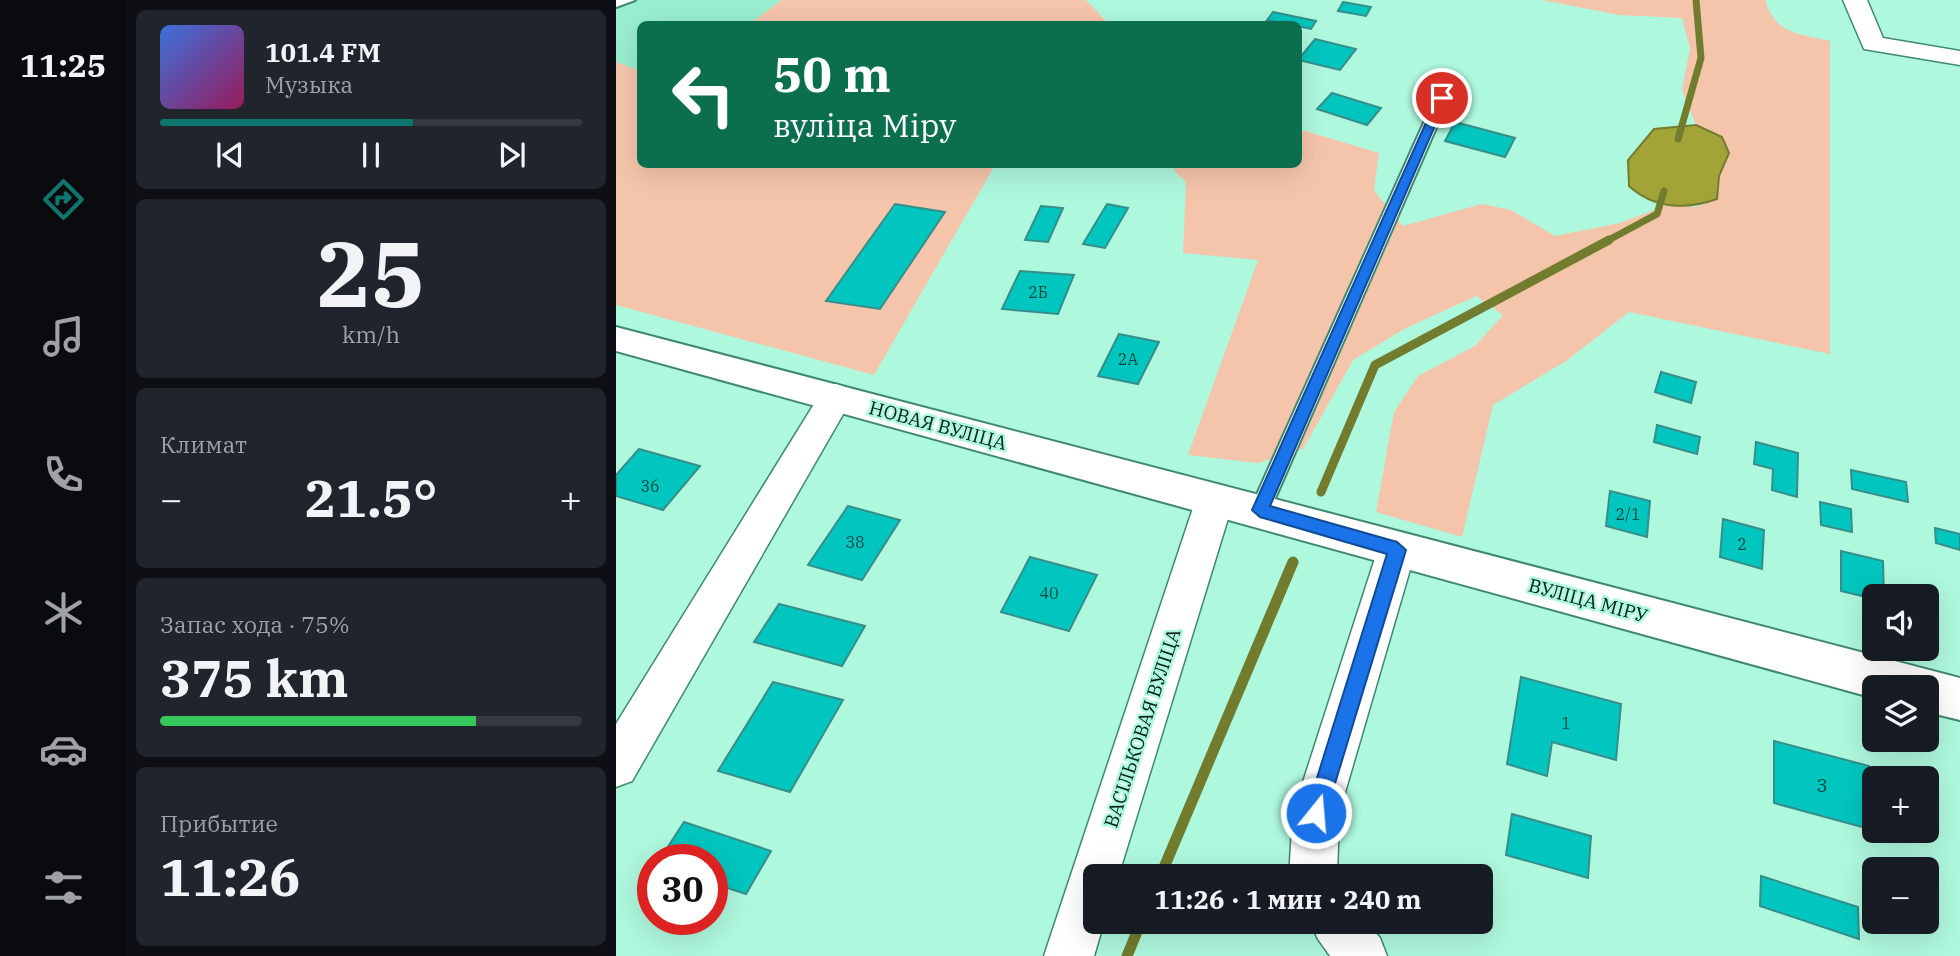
<!DOCTYPE html>
<html lang="ru">
<meta charset="utf-8">
<style>
:root{--surface:#171b24;--page:#20242c;--text:#f1f3f6;--muted:#9ea1a6;--line:#363941;--accent:#0f766e}
body{margin:0;font-family:"IBM Plex Serif",serif;background:var(--page);color:var(--text);height:100vh;display:flex;flex-direction:column;font-size:26px;white-space:nowrap}
*{box-sizing:border-box;margin:0}
p{font-size:23px;color:var(--muted)}
.icon{flex:none;width:38px;height:38px;fill:none;stroke:currentColor;stroke-width:2;stroke-linecap:round;stroke-linejoin:round}
.map{position:relative;flex:1;overflow:hidden}
.panel{display:flex;flex-direction:column;gap:10px;padding:10px;background:#0d0f14;width:490px}
.panel>*{flex:none}
.guide{position:absolute;left:21px;top:21px;width:665px;height:147px;border-radius:10px;box-shadow:0 7px 28px #0002;background:#0b6e4f;color:#fff;overflow:hidden}
.tools{position:absolute;left:1246px;top:584px;display:grid;gap:14px}
.tools a{display:grid;place-items:center;width:77px;height:77px;border-radius:10px;background:var(--surface);box-shadow:0 7px 28px #0002;font-size:35px}
.speed{position:absolute;left:21px;top:844px;display:flex;gap:14px;font-size:35px;font-weight:700;text-align:center}
.speed>*{display:grid;place-content:center;width:91px;height:91px;border-radius:50%;background:var(--surface);box-shadow:0 7px 28px #0002;line-height:1}
.speed .limit{border:10px solid #d22;background:#fff;color:#111}
.pin{position:absolute;display:grid;place-items:center;width:60px;height:60px;color:#fff;margin:-30px;border:4px solid #fff;border-radius:50%;box-shadow:0 2px 7px #0007}
.me{position:absolute;width:77px;margin:-38px;rotate:17deg;stroke-linejoin:round;filter:drop-shadow(0 0 5px #0008)}
.turn{display:flex;align-items:center;gap:24px;height:147px;padding:0 21px;font-size:32px}
.turn .icon{width:91px;height:91px;stroke-width:2.5}
.turn b{display:block;font-size:49px;line-height:60px}
.big{font-size:52px;font-weight:700;line-height:1.1}
.panel .card{flex:1;display:flex;flex-direction:column;justify-content:center;gap:10px;min-width:0;padding:0 24px;border-radius:10px;background:var(--page)}
.panel .dial{align-items:center;gap:0}
.dial b{font-size:91px;line-height:1}
.song{display:flex;align-items:center;gap:21px}
.cover{width:84px;height:84px;border-radius:10px;background:linear-gradient(135deg,hsl(220 70% 55%),hsl(330 70% 35%))}
.played{height:7px;border-radius:4px;background:linear-gradient(90deg,var(--accent) 60%,var(--line) 60%)}
.keys{display:flex;justify-content:space-around;direction:ltr}
.heat{display:flex;justify-content:space-between;align-items:center;font-size:38px;direction:ltr}
.charge{height:10px;border-radius:5px;background:linear-gradient(90deg,#34c759 75%,var(--line) 0)}
.trip{position:absolute;left:467px;top:864px;width:410px;height:70px;border-radius:10px;background:var(--surface);box-shadow:0 7px 28px #0002;font-weight:700;line-height:70px;text-align:center}
main{display:flex;flex:1;min-height:0}
.tabs{display:flex;flex-direction:column;width:126px;justify-content:space-around;align-items:center;background:#090b0e;color:var(--muted)}
.tabs .icon{width:49px;height:49px}
.tabs .selected{color:var(--accent)}
.tabs b{font-size:32px;color:var(--text)}
.map>svg:first-child{display:block}
.built{fill:#9aeed0}
.green{fill:#f5c5ab}
.water{fill:#a2a438;stroke:#727c2e;stroke-width:2}
.lines{fill:none;stroke-linecap:round;stroke-linejoin:round}
.stream-far2{stroke:#727c2e;stroke-width:7}
.stream-far1{stroke:#727c2e;stroke-width:9}
.stream{stroke:#727c2e;stroke-width:11}
.building{fill:#00c6bf;stroke:#378e89;stroke-width:2}
.lane-casing{stroke:#3f8871;stroke-width:4}
.street-casing{stroke:#3f8871;stroke-width:3}
.secondary-casing{stroke:#3f8871;stroke-width:4}
.lane{fill:#fff;fill-rule:evenodd}
.street{fill:#fff;fill-rule:evenodd}
.secondary{fill:#fff;fill-rule:evenodd}
.route{fill:#1a73e8;stroke:#114b97;stroke-width:2}
.labels{text-anchor:middle;dominant-baseline:central;stroke-width:5;stroke-linejoin:round;paint-order:stroke}
.number-label{font-size:16px;fill:#014a41}
.street-label{font-size:19px;fill:#012017;stroke:#aef8de}
.near-number-label{font-size:19px;fill:#014a41}
</style>
<main>
<nav class="tabs">
<b>11:25</b>
<svg class="icon selected" aria-label="directions" viewBox="0 0 24 24"><path d="M12 3l9 9-9 9-9-9zM9 14v-3h6M13 9l2 2-2 2"/></svg>
<svg class="icon" aria-label="music" viewBox="0 0 24 24"><path d="M9 18V5l10-2v13"/><circle cx="6" cy="18" r="3"/><circle cx="16" cy="16" r="3"/></svg>
<svg class="icon" aria-label="phone" viewBox="0 0 24 24"><path d="M5 4h4l2 5-3 2q2 4 5 5l2-3 5 2v4C11 20 4 13 5 4z"/></svg>
<svg class="icon" aria-label="climate" viewBox="0 0 24 24"><path d="M12 3v18M4 7l16 10M4 17L20 7"/></svg>
<svg class="icon" aria-label="car" viewBox="0 0 24 24"><path d="M5 17H2v-5l4-1 3-4h7l3 4 3 1v5h-3M9 17h6M6 11h13"/><circle cx="7" cy="17" r="2"/><circle cx="17" cy="17" r="2"/></svg>
<svg class="icon" aria-label="filters" viewBox="0 0 24 24"><path d="M4 7h16M4 17h16"/><circle cx="9" cy="7" r="2"/><circle cx="15" cy="17" r="2"/></svg>
</nav>
<section class="panel">
<div class="card">
<div class="song"><i class="cover"></i><div><b>101.4 FM</b><p>Музыка</p></div></div>
<div class="played"></div>
<div class="keys"><svg class="icon" aria-label="previous" viewBox="0 0 24 24"><path d="M18 5L8 12l10 7zM5 5v14"/></svg><svg class="icon" aria-label="pause" viewBox="0 0 24 24"><path d="M8 5v14M16 5v14"/></svg><svg class="icon" aria-label="next" viewBox="0 0 24 24"><path d="M6 5l10 7-10 7zM19 5v14"/></svg></div>
</div>
<div class="card dial"><b>25</b><p>km/h</p></div>
<div class="card"><p>Климат</p>
<div class="heat"><a>−</a><b class="big">21.5°</b><a>+</a></div>
</div>
<div class="card"><p>Запас хода · 75%</p><b class="big">375 km</b><div class="charge"></div></div>
<div class="card"><p>Прибытие</p><b class="big">11:26</b></div>
</section>
<div class="map">
<svg width="1344" height="956" viewBox="0 0 1344 956">
<rect width="100%" height="100%" fill="#aef8de"/>
<!-- built -->
<polygon class="built" points="0,0 165,0 134,24 24,24 24,71 0,62"/>
<!-- green -->
<g class="green">
<polygon points="165,0 470,0 493,24 134,24"/>
<path d="M926 0H1149C1160 35 1182 33 1214 41V354L1013 312 950 361 877 405 846 537 760 512 778 412 802 376 859 346 887 315 860 296 788 329 737 360 687 449 642 463 572 455 642 260 567 253 570 182 558 171 561 165 682 164 683 129 763 153 758 191 787 226 866 204 895 210 939 236 1004 223 1051 205 1080 207 1101 199 1103 176 1113 153 1106 137 1080 125 1066 90 1074 48 1066 18 1003 15Z"/>
<polygon points="0,62 24,71 24,164 379,165 258,375 0,305"/>
</g>
<!-- water -->
<path class="water" d="M1080 125 1106 137 1113 153 1103 176 1101 199C1070 210 1038 209 1013 186L1012 160 1038 129Z"/>
<g class="lines">
<!-- stream-far2 -->
<g class="stream-far2">
<polyline points="1062,139 1085,58 1080,0"/>
<polyline points="989,242 1041,214 1048,191"/>
</g>
<!-- stream-far1 -->
<polyline class="stream-far1" points="705,492 759,365 993,240"/>
<!-- stream -->
<g class="stream">
<polyline points="544,877 677,562"/>
<polyline points="511,956 525,922"/>
</g>
</g>
<!-- building -->
<g class="building">
<polygon points="727,2 755,7 750,16 722,11"/>
<polygon points="657,12 700,21 695,29 651,20"/>
<polygon points="699,39 740,49 724,70 682,60"/>
<polygon points="716,93 765,108 751,125 701,109"/>
<polygon points="839,122 899,138 889,157 829,141"/>
<polygon points="279,204 329,212 264,309 210,301"/>
<polygon points="491,204 512,208 489,248 467,244"/>
<polygon points="425,206 447,208 432,242 409,240"/>
<polygon points="404,271 458,275 442,314 386,309"/>
<polygon points="503,334 543,342 522,384 482,376"/>
<polygon points="1045,372 1080,382 1075,403 1039,392"/>
<polygon points="1041,425 1084,437 1081,454 1038,442"/>
<polygon points="1140,442 1182,453 1181,497 1156,490 1157,469 1138,464"/>
<polygon points="23,449 84,466 47,510 0,496 0,475"/>
<polygon points="1235,470 1290,482 1292,502 1236,489"/>
<polygon points="994,491 1034,501 1031,537 990,526"/>
<polygon points="1204,502 1235,509 1236,532 1205,525"/>
<polygon points="232,506 284,520 246,580 192,565"/>
<polygon points="1107,519 1148,530 1146,569 1104,557"/>
<polygon points="1319,528 1344,534 1344,550 1320,543"/>
<polygon points="1225,551 1267,561 1268,597 1258,597 1258,599 1225,591"/>
<polygon points="414,557 481,575 453,631 385,612"/>
<polygon points="163,604 249,626 226,666 138,642"/>
<polygon points="905,677 1005,704 1000,760 936,742 931,776 891,764"/>
<polygon points="157,682 227,700 174,792 102,771"/>
<polygon points="1158,741 1253,766 1257,830 1158,803"/>
<polygon points="896,814 975,836 972,878 890,855"/>
<polygon points="68,822 155,851 130,894 96,883 96,859 44,859"/>
<polygon points="1145,876 1242,907 1243,939 1144,906"/>
</g>
<g class="lines">
<defs>
<g id="lane">
<polygon points="0,0 19,0 0,7"/>
<polygon points="826,94 833,98 654,510 651,516 637,516 634,510 819,98"/>
</g>
<g id="street">
<polygon points="1227,0 1251,0 1267,38 1344,51 1344,65 1248,49"/>
<polygon points="220,384 232,388 237,397 16,781 0,787 0,724 208,388"/>
<polygon points="599,484 612,488 618,499 502,877 480,877 480,922 488,922 478,956 428,956 580,499 586,488"/>
<polygon points="781,532 795,537 800,549 723,813 721,877 673,877 677,813 762,549 767,537"/>
<polygon points="694,922 751,922 764,938 771,956 714,956 702,939"/>
</g>
<polygon id="secondary" points="0,327 1344,678 1344,720 1311,712 1311,688 1258,688 1258,698 0,351"/>
</defs>
<!-- lane casing -->
<use href="#lane" class="lane-casing"/>
<!-- street casing -->
<use href="#street" class="street-casing"/>
<!-- secondary casing -->
<use href="#secondary" class="secondary-casing"/>
<!-- lane -->
<use href="#lane" class="lane"/>
<!-- street -->
<use href="#street" class="street"/>
<!-- secondary -->
<use href="#secondary" class="secondary"/>
</g>
<!-- route -->
<polygon class="route" points="822,96 831,98 654,506 781,542 790,550 710,813 707,820 700,823 693,820 690,813 771,554 644,517 636,510"/>
<g class="labels">
<!-- number labels -->
<g class="number-label">
<text x="422" y="292">2Б</text>
<text x="512" y="359">2А</text>
<text x="34" y="486">36</text>
<text x="1012" y="514">2/1</text>
<text x="239" y="542">38</text>
<text x="1126" y="544">2</text>
<text x="433" y="593">40</text>
<text x="950" y="723">1</text>
</g>
<!-- street labels -->
<g class="street-label">
<text transform="translate(322 425) rotate(15)">НОВАЯ ВУЛІЦА</text>
<text transform="translate(972 600) rotate(15)">ВУЛІЦА МІРУ</text>
<text transform="translate(526 728) rotate(-72)">ВАСІЛЬКОВАЯ ВУЛІЦА</text>
</g>
<!-- near-number labels -->
<g class="near-number-label">
<text x="1206" y="785">3</text>
</g>
</g>
</svg>
<div class="tools">
<a><svg class="icon" aria-label="sound" viewBox="0 0 24 24"><path d="M4 9h4l5-4v14l-5-4H4zM17 9q2 3 0 6"/></svg></a>
<a><svg class="icon" aria-label="layers" viewBox="0 0 24 24"><path d="M12 4l9 5-9 5-9-5zM3 14l9 5 9-5"/></svg></a>
<a>+</a>
<a>−</a>
</div>
<div class="speed"><div class="limit">30</div></div>
<div class="pin" style="left:826px;top:98px;background:#d93025"><svg class="icon" aria-label="arrive" viewBox="0 0 24 24"><path d="M6 21V4h12l-3 4 3 4H6"/></svg></div>
<svg class="me" style="left:700px;top:813px" viewBox="-20 -20 40 40"><circle r="17" fill="#1a73e8" stroke="#fff" stroke-width="3"/><path d="M0-11L8 9 0 5-8 9z" fill="#fff"/></svg>
<div class="trip">11:26 · 1 мин · 240 m</div>
<div class="guide">
<div class="turn"><svg class="icon" aria-label="left" viewBox="0 0 24 24"><path d="M17 20v-9H6M10 6l-5 5 5 5"/></svg><div><b>50 m</b>вуліца Міру</div></div>
</div>
</div>
</main>
